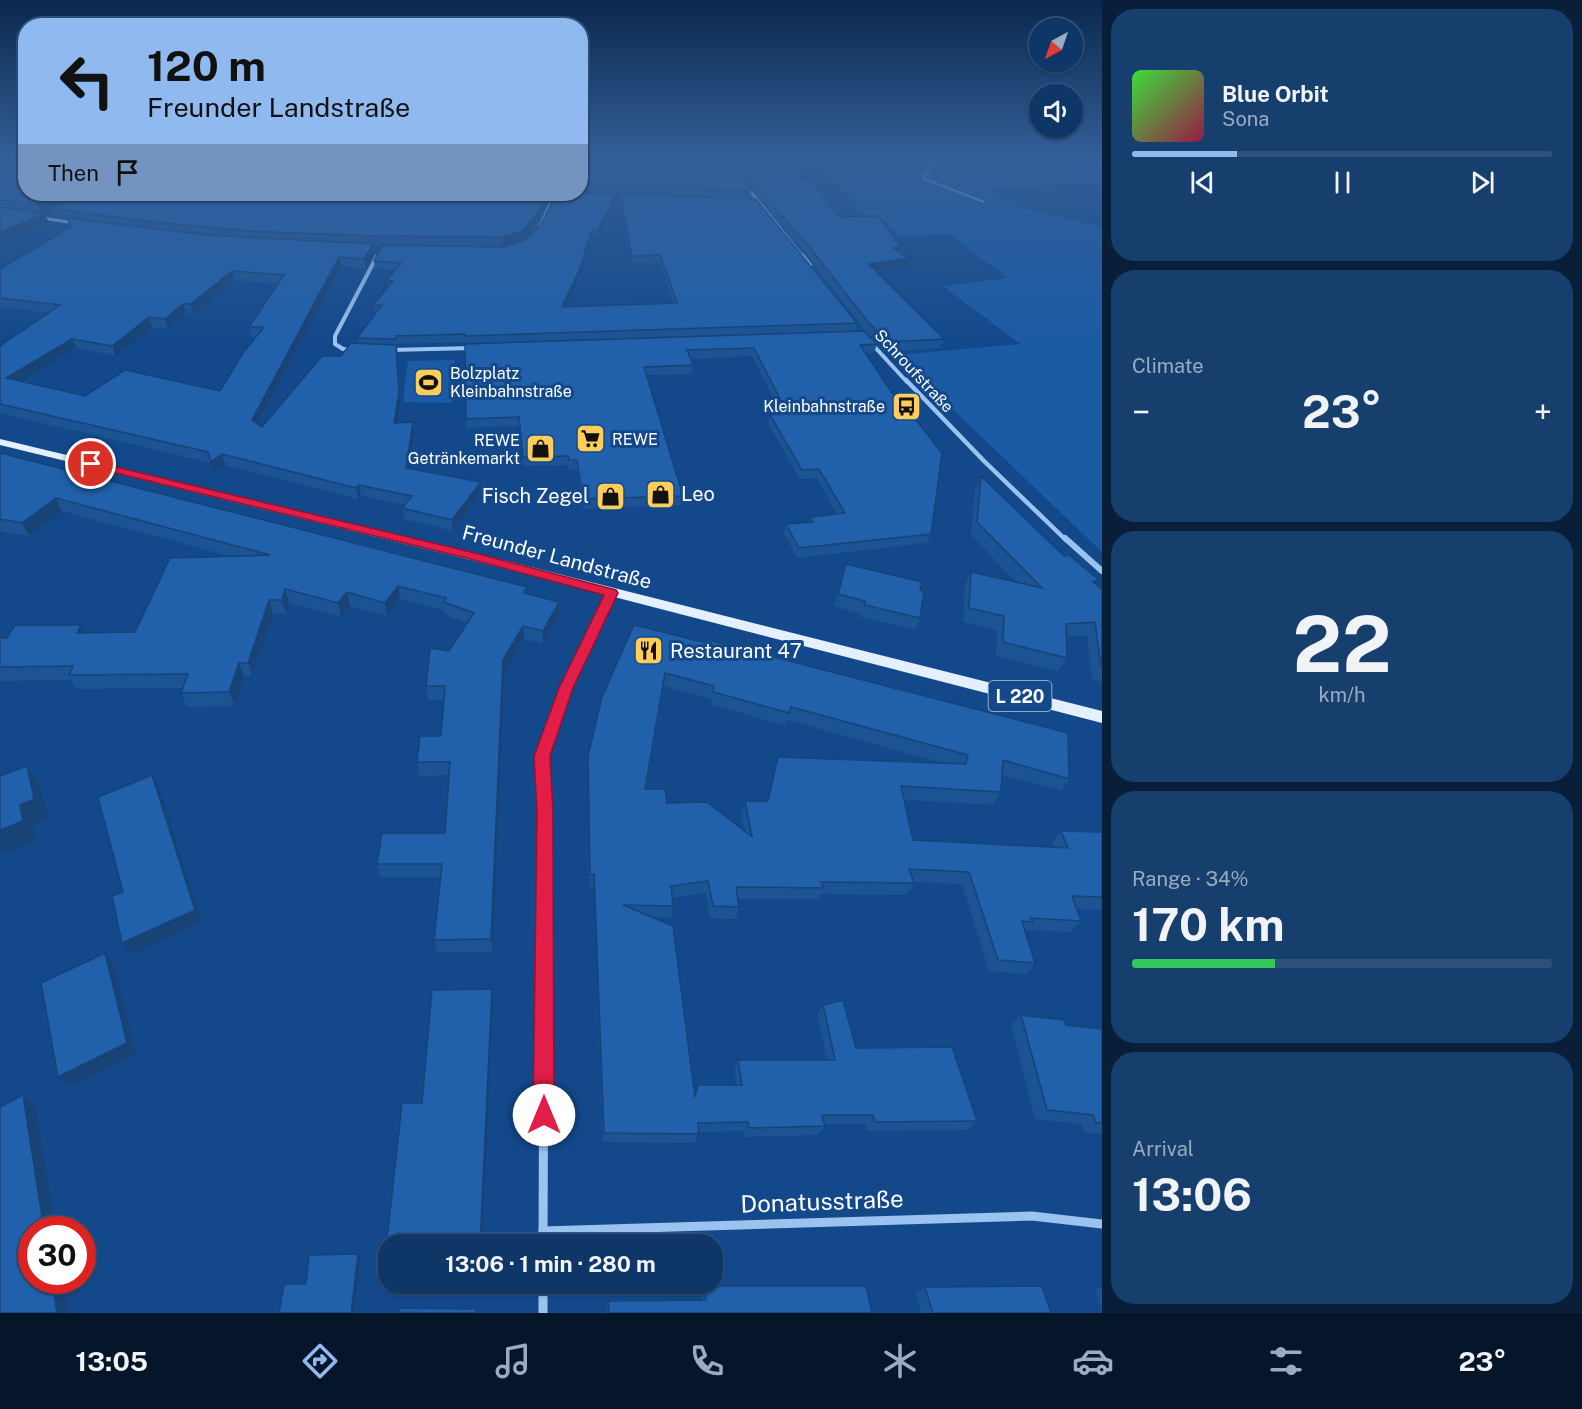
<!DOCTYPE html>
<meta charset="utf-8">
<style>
:root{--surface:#0e3768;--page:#173f6e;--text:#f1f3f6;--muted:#9bacc0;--line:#2e517c;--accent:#90b9f0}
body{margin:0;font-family:"Public Sans",sans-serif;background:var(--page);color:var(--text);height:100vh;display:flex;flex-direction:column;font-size:22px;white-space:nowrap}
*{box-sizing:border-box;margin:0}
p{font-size:20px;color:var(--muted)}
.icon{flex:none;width:33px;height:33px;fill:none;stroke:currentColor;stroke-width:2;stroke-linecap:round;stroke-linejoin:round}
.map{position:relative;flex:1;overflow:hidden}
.side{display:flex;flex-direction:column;gap:9px;padding:9px;background:#081e39;width:480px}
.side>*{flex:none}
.top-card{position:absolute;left:18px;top:18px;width:570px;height:183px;border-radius:24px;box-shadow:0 2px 4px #0004,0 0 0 2px var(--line);background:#90b9f0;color:#111;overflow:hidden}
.needle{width:39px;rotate:220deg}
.buttons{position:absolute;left:1029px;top:18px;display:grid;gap:12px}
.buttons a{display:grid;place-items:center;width:54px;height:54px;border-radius:50%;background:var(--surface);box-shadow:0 2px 4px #0004,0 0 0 2px var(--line);font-size:30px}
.speed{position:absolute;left:18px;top:1216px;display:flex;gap:12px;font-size:30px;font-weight:700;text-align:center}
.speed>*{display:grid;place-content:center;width:78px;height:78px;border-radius:50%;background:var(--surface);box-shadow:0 2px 4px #0004,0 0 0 2px var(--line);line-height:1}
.speed .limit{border:9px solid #d22;background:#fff;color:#111}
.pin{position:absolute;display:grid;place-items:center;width:51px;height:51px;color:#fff;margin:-26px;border:3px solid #fff;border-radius:50%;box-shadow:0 2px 6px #0007}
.me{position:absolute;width:66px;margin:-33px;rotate:0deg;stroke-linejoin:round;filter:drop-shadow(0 0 4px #0008)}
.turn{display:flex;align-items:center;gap:21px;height:126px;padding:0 30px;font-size:27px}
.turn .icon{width:78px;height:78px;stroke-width:2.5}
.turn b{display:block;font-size:42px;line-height:51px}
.then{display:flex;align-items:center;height:57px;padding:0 30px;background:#0003;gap:12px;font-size:22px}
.big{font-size:45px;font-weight:700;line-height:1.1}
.side .widget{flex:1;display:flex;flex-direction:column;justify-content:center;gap:9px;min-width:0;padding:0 21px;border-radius:24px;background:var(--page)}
.side .dial{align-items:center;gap:0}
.dial b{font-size:78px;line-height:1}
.song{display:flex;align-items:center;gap:18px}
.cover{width:72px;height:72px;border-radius:9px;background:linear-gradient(135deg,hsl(120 70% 55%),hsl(340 70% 35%))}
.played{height:6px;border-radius:3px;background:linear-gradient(90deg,var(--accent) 25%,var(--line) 25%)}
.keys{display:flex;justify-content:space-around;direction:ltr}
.heat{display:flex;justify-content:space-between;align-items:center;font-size:33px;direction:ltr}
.charge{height:9px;border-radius:4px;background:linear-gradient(90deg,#34c759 34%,var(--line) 0)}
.trip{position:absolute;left:378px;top:1234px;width:345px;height:60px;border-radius:24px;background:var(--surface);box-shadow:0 2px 4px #0004,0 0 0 2px var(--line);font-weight:700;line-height:60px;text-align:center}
.tab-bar{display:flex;height:96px;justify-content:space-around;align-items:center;background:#06162a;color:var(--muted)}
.tab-bar .icon{width:42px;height:42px}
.tab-bar .current{color:var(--accent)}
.tab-bar b{font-size:27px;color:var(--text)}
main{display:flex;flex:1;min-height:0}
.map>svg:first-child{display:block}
.green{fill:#1b5ba5}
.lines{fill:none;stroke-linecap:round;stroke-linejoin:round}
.stream{fill:#8dbef3;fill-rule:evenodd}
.street-far5{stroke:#9bc3f0;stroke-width:3}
.street-far4{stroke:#9bc3f0;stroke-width:4}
.street-far3{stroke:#9bc3f0;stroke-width:4.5}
.street-far2{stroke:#9bc3f0;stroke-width:6}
.street-far1{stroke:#9bc3f0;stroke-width:8}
.street{stroke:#9bc3f0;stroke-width:9}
.secondary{fill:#c9dffb;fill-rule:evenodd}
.primary{fill:#e4efff;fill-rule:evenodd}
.wall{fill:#1c5392;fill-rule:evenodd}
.shaded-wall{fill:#174377}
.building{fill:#2160aa;stroke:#174377;stroke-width:1.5;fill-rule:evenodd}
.route{fill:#e11d48;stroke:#92132f;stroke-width:1.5}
.labels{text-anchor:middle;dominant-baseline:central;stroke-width:6;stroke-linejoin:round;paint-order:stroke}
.far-street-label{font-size:16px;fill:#fff;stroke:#13498b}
.far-poi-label{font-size:16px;fill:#fff;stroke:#13498b;text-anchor:start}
.shield{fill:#13498b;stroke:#b8c8dc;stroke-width:1.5}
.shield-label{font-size:18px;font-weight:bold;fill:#fff}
.poi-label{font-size:20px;fill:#fff;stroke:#13498b;text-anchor:start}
.street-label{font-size:20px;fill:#fff;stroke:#13498b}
.near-street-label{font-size:24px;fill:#fff;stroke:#13498b}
</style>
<main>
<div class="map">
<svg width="1102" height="1313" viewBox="0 0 1102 1313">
<rect width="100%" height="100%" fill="#13498b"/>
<!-- green -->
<g class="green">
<polygon points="777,158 1080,158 1102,167 1102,182 990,189 1023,208 1102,227 1102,552 896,355 1020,344 943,286 1008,278 949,234 899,236 885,221 872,222 822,168 785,167"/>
<polygon points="455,360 452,403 403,402 408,361"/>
</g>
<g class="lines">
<!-- stream -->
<polygon class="stream" points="935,158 939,158 925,178 984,201 984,203 922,179"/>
<!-- street-far5 -->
<g class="street-far5">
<polyline points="747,187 803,257"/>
<polyline points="41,218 76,223"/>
<polyline points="537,233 554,195"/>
</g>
<!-- street-far4 -->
<g class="street-far4">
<polyline points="802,255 810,265"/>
<polyline points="872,344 907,382"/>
<polyline points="354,350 343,349 335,344 335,336 377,256"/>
<polyline points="391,350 473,348"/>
</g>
<!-- street-far3 -->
<polyline class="street-far3" points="906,380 984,461 1066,540"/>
<!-- street-far2 -->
<g class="street-far2">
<polyline points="1065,538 1102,571"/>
<polyline points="548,740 566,688 612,593"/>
</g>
<!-- street-far1 -->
<polyline class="street-far1" points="544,993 545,812 542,756 548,738"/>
<!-- street -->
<g class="street">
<polyline points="543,1231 1032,1216 1102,1224"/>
<polyline points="543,1245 544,992"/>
<polyline points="543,1284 543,1313"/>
</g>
<!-- secondary -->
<polygon class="secondary" points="1091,158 1102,159 1102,163 1092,159"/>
<!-- primary -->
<polygon class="primary" points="0,439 471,552 1102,711 1102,723 471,560 0,445"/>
</g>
<!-- wall -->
<g class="wall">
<path d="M0 158 26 194 549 198 538 222 522 239 503 246 373 245 374 252 366 268 341 266 258 424 262 427 341 356 358 343 357 338 377 313 374 312 373 305 388 286 387 280 395 270 375 269 374 261 503 247 516 243 615 201 598 237H591L580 276 565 307 673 303 660 263H632L620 201V194L857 323 855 331 877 344 874 353H866L931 534 927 543 797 558 784 534 786 524 808 523 810 517 837 514 817 478 800 479 768 424 770 415 781 414 752 356 691 359 693 365 692 374 646 375 683 496 682 505 583 509 577 469 569 470 568 465 523 466 520 426 466 428V342L397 344 400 403 397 423 413 422 414 433 409 468 481 482V492L453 531 404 519 402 508 404 505 361 496 358 499 225 465 215 473 212 463 0 413V346L49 313 0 307V269L71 227 67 218 54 216 52 209 41 214 49 223 0 242ZM234 280 278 284 249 327 252 337H257L220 391 85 396 21 381 76 348 116 356 152 327 168 329 186 313 194 314Z"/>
<polygon points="580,158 785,158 802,180 838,217 901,247 900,252 906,267 877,271 944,339 941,348 885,352 866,332 805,252 760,200 741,171 737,170 751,190 750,198 580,192"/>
<polygon points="0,453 559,602 559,615 543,644 524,639 504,674 493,952 437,952 434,940 441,877 380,877 377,864 445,833 449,775 419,776 417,762 441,736 444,700 428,700 426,686 467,623 445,615 445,611 400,599 387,616 350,606 341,617 289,603 286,614 273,614 252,676 244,676 235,706 187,707 181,693 183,688 76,689 71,680 0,681 0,638 85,632 135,632 229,556 62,511 29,536 0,531"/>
<polygon points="981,476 1064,556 1102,589 1102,682 1092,679 1087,636 1066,637 1067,658 1058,671 996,656 997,630 963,622 965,585 971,572 1016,582 971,535 975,489"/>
<polygon points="846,564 920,590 920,618 915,630 860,617 861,614 834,606"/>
<path d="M634 625 1069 779 1061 791 1002 775 1001 792 993 805 904 800 913 840 1054 847 1052 843 1061 831 1102 832V910L1077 909 1081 921 1071 932 1027 930 1025 932 1035 963 1026 974 989 971 962 884 913 882 914 883 907 895 821 894 819 899H738L739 907 736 919 710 918 706 893 672 898 673 906 671 918 652 917 695 1096 736 1085 734 1070 738 1060H827L817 1015 823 1005 856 1048 977 1121 967 1130 867 1131 866 1124H824L825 1126 818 1135 744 1137V1131L699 1132 695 1143 603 1142 594 886 589 887 588 756ZM664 686 712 699 711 704 785 726 787 720 943 763 778 757 767 801H745L741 814 745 831 667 803 646 789Z"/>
<polygon points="1021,1015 1066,1025 1102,1029 1102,1134 1084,1132 1081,1124 1035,1119 1011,1025"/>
<polygon points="705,1286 872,1313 607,1313 607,1306 608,1301 702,1300 701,1292"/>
<polygon points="925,1287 1051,1313 921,1313 916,1293"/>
<polygon points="1102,1287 1102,1311 1095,1290"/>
</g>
<!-- shaded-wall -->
<g class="shaded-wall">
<polygon points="67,194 91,194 51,208 52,209 40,214 37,205"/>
<polygon points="547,194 549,194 549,198 538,222 522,239 503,246 502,237"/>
<polygon points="616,194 615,201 598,237 598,230"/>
<polygon points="45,214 49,223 0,242 0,232"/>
<polygon points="592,230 591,237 580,276 561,315 562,307"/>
<polygon points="373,244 374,252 366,268 364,259"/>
<polygon points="901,247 899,256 893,248"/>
<polygon points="339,257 341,266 254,431 252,420"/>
<polygon points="909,258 906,267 866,273 869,264"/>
<polygon points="232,271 234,280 194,314 191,304"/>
<polygon points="183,304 186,313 168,329 165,319"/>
<polygon points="149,317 152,327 116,356 112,346"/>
<polygon points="72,339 76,348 10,388 6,378"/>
<polygon points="396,345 400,403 396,433 394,423"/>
<polygon points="413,422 414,433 408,479 406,468"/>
<polygon points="222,454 225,465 215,473 211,462"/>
<polygon points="481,482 481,492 453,531 452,520"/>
<polygon points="359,485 361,496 358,499 356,488"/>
<polygon points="56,498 62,511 29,536 22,523"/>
<polygon points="398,586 400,599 387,616 385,603"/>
<polygon points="285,589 289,603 286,614 282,600"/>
<polygon points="347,592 350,606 341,617 338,603"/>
<polygon points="269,600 273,614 252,676 248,663"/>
<polygon points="559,602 559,615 543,644 543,631"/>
<polygon points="81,625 88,638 77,633"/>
<polygon points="523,626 524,639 504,674 493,952 491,939 503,660"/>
<polygon points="239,663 244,676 235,706 229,692"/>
<polygon points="27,766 40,785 48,818 33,824 37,840 0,855 0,830"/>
<polygon points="152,775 159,788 202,922 131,955 122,943"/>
<polygon points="105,953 114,965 136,1054 70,1087 58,1077"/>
<polygon points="492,989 493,1000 482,1245 480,1245"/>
<polygon points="23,1095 35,1105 56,1230 44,1230"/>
<polygon points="358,1254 361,1257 354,1313 351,1313"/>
<polygon points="52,1281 64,1281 69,1313 57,1313"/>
</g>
<!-- building -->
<g class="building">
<polygon points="0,158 26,158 26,194 67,194 37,205 0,200"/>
<polygon points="580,158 705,158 737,169 751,190 580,184"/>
<polygon points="725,158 785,158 802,180 812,180 838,217 878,216 901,247 893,248 909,258 869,264 944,339 888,342 869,323 807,244 761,192 742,164"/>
<polygon points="580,193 616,194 598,230 592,230 580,268 562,307 677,303 660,255 632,256 620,194 756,199 857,323 465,336 465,334 396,336 396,339 390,339 357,338 382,305 373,305 393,281 387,280 401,263 374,261 382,245 503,247 516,243 526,239 540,226 556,194"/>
<polygon points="87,194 547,194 538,213 522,231 502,237 376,236 249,231 144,221 51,208"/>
<polygon points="0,207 45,214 0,232"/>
<path d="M67 218 206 235 373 244 364 259 339 257 252 420 262 427 322 356H341L351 343 396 345 399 392 394 423 413 422 406 468 481 482 452 520 402 508 412 496 359 485 356 488 222 454 211 462 208 452 0 404V346L60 305 0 298V269L71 227ZM232 271 284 275 249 327H264L243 353 220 391 125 370 85 396 6 378 72 339 112 346 149 317 165 319 183 304H191Z"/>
<polygon points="864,331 877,344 860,345 898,402 901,401 942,453 931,534 799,548 786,524 813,522 810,517 845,513 819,469 802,470 770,415 788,414 754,348 687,350 693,365 644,367 683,496 583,499 577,460 569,460 568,456 523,457 519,417 466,419 465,344"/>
<polygon points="0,453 527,587 524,593 559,602 543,631 523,626 503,660 491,939 434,940 442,864 377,864 382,833 445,833 450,762 417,762 420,736 441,736 445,686 426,686 430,648 449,651 474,613 444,602 446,598 398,586 385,603 347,592 338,603 285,589 282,600 269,600 248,663 239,663 229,692 181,693 188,674 69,675 73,666 0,667 0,638 7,638 15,625 81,625 77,633 135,632 170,558 270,555 56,498 22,523 0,519"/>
<polygon points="981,476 1064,556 1069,555 1099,580 1093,582 1102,589 1102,666 1101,666 1095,622 1066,624 1067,658 1003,642 1004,616 969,608 971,572 1042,588 977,522"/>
<polygon points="846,564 922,582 920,590 924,591 920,618 865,605 865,601 838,594"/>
<path d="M634 625 711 644 712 641 1068 733 1069 779 1003 760 1001 792 901 786 913 840 1068 848 1061 831 1102 832V897L1072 896 1081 921 1031 918 1033 922 1022 921 1035 963 998 960 969 872 909 869 914 883 821 882 824 888 736 887 739 907 713 906 708 881 671 886 673 906 623 905 673 926 695 1097 698 1085H742L738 1060H835L823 1005 843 1000 856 1048 952 1047 977 1121 875 1122 873 1115H822L825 1126 749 1128 748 1122 698 1123 699 1134 604 1133 594 874 590 875 588 756 602 697ZM665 673 714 686 713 692 789 713 791 707 968 755 966 764 778 757 768 801H745L752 837 707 802 667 803 665 789H645Z"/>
<polygon points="27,766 34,799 20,805 23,821 0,830 0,776"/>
<polygon points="152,775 195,910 122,943 112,896 123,892 98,797"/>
<polygon points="105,953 127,1043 58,1077 41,983"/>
<polygon points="492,989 480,1245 388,1245 388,1258 385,1258 402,1103 422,1103 432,990"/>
<polygon points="1021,1015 1064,1020 1066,1025 1102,1029 1102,1123 1096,1123 1093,1115 1047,1110"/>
<polygon points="23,1095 44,1230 32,1230 32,1281 52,1281 57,1313 0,1313 0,1107"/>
<polygon points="358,1254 351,1313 279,1313 284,1284 306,1284 309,1255"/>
<polygon points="705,1286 866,1286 872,1313 609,1313 608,1301 706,1300"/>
<polygon points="1042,1286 1051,1313 933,1313 925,1287"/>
<polygon points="399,1308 476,1309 476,1313 398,1313"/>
</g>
<!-- sky -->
<linearGradient id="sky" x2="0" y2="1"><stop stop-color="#0a284c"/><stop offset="0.46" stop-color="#335f98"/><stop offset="1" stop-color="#335f98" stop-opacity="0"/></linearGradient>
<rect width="1102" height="341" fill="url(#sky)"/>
<!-- route -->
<polygon class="route" points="91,461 471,552 616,590 618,593 573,688 550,756 553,812 554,1115 551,1122 544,1125 536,1122 533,1115 537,812 534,756 559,688 604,595 470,559 87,466 85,464"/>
<!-- icons -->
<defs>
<symbol id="stadium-square" viewBox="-11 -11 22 22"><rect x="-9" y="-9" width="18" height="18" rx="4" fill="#ffce5a" stroke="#13498b"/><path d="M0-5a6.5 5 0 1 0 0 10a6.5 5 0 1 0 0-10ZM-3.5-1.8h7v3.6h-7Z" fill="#111"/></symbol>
<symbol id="bus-square" viewBox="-11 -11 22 22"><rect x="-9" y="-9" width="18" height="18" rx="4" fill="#ffce5a" stroke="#13498b"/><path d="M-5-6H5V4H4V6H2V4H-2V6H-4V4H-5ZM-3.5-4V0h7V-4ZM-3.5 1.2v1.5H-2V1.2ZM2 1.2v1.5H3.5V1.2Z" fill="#111"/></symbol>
<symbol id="supermarket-square" viewBox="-11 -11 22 22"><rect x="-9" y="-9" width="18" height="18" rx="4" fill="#ffce5a" stroke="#13498b"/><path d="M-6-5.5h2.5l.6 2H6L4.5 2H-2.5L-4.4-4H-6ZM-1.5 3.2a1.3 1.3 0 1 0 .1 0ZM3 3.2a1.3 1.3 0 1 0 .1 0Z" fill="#111"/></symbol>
<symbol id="shop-square" viewBox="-11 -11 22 22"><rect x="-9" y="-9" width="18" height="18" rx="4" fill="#ffce5a" stroke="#13498b"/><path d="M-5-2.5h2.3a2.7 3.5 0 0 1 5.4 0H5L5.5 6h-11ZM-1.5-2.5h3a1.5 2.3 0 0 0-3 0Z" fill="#111"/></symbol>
<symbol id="restaurant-square" viewBox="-11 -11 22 22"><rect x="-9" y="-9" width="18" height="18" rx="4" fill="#ffce5a" stroke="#13498b"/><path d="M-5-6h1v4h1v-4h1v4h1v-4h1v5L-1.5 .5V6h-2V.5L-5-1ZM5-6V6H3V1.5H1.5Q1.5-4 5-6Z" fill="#111"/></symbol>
</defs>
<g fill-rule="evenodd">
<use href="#stadium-square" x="412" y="366" width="33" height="33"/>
<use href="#bus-square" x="890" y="390" width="33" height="33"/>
<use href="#supermarket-square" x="574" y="422" width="33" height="33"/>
<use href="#shop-square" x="524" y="432" width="33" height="33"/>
<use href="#shop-square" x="644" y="478" width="33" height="33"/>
<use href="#shop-square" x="594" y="480" width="33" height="33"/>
<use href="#restaurant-square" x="632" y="634" width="33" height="33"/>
</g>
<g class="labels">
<!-- far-street labels -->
<g class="far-street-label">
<text transform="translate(914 371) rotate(47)">Schroufstraße</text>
</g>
<!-- far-poi labels -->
<g class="far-poi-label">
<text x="450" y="373">Bolzplatz<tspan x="450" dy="18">Kleinbahnstraße</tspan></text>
<text x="885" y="406" text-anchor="end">Kleinbahnstraße</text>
<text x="612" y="439">REWE</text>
<text x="520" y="440" text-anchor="end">REWE<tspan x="520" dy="18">Getränkemarkt</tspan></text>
</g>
<!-- shield labels -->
<rect class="shield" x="988.5" y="681" width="63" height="30" rx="4.5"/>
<g class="shield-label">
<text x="1020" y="696">L 220</text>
</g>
<!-- poi labels -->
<g class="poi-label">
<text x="681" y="494">Leo</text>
<text x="589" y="496" text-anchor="end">Fisch Zegel</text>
<text x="670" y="651">Restaurant 47</text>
</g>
<!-- street labels -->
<g class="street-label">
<text transform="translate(557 557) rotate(15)">Freunder Landstraße</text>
</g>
<!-- near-street labels -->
<g class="near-street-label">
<text transform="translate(822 1201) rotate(-2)">Donatusstraße</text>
</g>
</g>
</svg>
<div class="buttons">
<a><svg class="needle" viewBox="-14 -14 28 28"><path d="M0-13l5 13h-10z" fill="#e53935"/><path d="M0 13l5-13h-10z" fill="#9bacc0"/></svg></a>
<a><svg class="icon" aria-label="sound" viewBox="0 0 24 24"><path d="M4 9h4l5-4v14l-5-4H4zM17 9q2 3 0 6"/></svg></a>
</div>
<div class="speed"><div class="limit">30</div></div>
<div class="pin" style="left:91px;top:464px;background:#d93025"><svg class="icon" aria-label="arrive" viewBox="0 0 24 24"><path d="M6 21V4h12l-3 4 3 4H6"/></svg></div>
<svg class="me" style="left:544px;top:1115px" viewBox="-20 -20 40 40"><circle r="19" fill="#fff"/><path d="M0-13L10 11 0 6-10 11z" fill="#e11d48"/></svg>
<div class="trip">13:06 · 1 min · 280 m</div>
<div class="top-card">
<div class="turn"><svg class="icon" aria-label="left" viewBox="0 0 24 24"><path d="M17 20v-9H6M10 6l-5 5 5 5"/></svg><div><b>120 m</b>Freunder Landstraße</div></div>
<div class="then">Then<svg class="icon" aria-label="arrive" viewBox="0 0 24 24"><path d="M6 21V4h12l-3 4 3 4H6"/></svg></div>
</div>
</div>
<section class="side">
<div class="widget">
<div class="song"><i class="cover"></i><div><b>Blue Orbit</b><p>Sona</p></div></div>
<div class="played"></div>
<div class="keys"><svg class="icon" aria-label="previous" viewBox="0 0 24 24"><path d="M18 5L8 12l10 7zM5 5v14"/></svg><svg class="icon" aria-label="pause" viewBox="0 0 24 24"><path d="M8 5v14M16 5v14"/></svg><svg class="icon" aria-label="next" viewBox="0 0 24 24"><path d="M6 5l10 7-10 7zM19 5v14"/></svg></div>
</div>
<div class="widget"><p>Climate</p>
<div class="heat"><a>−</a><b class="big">23°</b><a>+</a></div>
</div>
<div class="widget dial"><b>22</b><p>km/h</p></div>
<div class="widget"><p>Range · 34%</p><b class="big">170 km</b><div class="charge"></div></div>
<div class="widget"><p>Arrival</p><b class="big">13:06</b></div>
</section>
</main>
<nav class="tab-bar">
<b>13:05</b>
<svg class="icon current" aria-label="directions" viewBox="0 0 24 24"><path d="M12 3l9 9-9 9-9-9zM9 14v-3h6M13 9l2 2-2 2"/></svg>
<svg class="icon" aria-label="music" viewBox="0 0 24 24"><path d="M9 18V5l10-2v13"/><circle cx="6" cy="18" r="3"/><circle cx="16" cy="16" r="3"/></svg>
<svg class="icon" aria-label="phone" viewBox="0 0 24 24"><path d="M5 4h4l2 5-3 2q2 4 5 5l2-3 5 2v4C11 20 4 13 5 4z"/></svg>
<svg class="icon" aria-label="climate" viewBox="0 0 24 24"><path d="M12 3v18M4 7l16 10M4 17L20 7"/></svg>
<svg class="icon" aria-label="car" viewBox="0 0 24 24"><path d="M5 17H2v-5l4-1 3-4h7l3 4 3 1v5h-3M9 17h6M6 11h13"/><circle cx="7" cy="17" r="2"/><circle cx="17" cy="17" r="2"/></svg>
<svg class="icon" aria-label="filters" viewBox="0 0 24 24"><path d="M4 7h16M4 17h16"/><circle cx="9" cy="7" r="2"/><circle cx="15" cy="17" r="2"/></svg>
<b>23°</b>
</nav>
